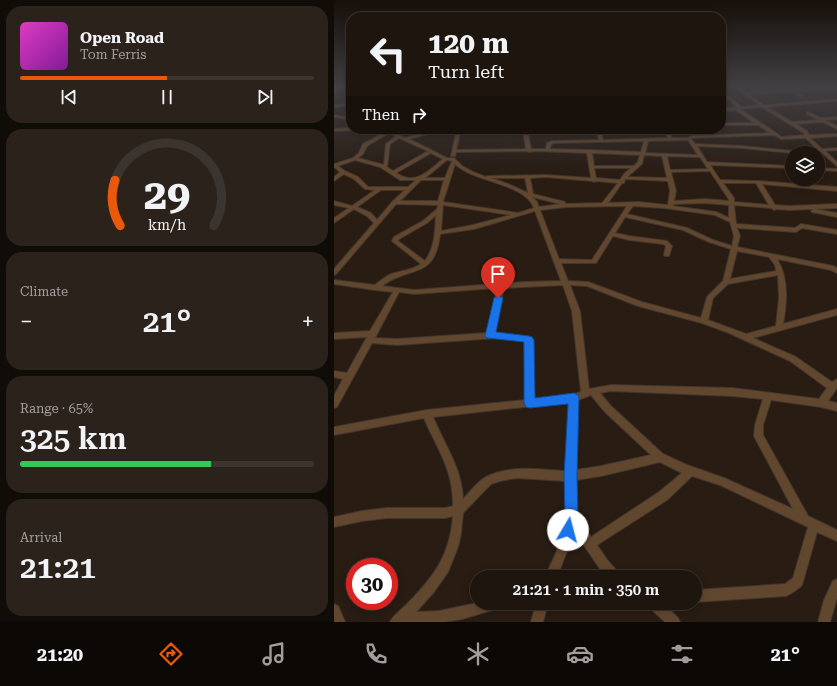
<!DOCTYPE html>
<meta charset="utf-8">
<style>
:root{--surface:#1e150e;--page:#2b221c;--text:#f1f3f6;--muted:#a19f9e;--line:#3c342e;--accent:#ea580c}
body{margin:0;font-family:"Roboto Serif",serif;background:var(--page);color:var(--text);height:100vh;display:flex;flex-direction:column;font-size:15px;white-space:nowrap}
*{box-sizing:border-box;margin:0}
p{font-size:13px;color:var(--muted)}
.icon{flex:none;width:22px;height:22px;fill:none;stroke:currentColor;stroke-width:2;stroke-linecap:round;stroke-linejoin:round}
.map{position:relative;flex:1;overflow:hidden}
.side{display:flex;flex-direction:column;gap:6px;padding:6px;background:#100c08;width:334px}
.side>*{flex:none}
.banner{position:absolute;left:12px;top:12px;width:380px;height:122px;border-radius:16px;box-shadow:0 2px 10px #0003,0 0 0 1px var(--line);background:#1e150e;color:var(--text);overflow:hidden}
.fabs{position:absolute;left:451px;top:146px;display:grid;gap:8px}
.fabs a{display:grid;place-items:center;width:40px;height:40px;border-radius:50%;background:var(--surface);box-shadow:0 2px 10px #0003,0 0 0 1px var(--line);font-size:20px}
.speed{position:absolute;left:12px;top:558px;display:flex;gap:8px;font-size:20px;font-weight:700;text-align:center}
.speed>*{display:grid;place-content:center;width:52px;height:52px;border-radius:50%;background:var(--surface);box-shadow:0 2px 10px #0003,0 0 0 1px var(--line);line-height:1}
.speed .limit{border:6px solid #d22;background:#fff;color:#111}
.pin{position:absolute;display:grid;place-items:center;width:34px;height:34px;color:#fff;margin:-41px -17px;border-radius:50% 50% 50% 0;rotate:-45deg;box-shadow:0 0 4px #0007}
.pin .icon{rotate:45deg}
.me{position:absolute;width:44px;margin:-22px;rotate:8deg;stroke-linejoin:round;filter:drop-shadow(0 0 3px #0008)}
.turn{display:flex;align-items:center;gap:14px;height:84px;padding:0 16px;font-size:18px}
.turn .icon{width:52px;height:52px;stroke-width:2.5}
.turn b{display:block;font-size:28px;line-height:34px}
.then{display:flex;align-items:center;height:38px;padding:0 16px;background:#0003;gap:8px;font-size:15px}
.big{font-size:30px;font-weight:600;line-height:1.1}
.side .tile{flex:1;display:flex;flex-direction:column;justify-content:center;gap:6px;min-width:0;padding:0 14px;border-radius:16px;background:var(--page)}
.side .dial{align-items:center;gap:0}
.dial svg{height:104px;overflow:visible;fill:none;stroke:var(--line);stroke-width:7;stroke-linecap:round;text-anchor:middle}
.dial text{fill:var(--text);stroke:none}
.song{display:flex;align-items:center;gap:12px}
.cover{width:48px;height:48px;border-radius:6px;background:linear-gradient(135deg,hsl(310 70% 55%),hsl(290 70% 35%))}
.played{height:4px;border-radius:2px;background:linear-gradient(90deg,var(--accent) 50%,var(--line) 50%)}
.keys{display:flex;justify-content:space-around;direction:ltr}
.heat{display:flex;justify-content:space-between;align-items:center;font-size:22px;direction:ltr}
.charge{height:6px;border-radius:3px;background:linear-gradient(90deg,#34c759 65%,var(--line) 0)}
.trip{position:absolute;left:136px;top:570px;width:232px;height:40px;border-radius:20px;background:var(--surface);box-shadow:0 2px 10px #0003,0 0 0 1px var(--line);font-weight:600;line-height:40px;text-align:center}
.menu{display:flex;height:64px;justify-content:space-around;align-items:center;background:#0c0806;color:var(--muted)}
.menu .icon{width:28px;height:28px}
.menu .active{color:var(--accent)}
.menu b{font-size:18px;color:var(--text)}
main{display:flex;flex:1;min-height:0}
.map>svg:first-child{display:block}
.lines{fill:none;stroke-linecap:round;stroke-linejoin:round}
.minor-casing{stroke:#42362e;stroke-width:2}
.minor{fill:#62472f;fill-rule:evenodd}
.route{fill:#1a73e8;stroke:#114b97}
</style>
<main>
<section class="side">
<div class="tile">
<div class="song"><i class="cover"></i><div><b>Open Road</b><p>Tom Ferris</p></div></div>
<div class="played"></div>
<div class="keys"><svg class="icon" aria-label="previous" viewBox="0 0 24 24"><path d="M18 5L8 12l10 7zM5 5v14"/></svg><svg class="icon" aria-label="pause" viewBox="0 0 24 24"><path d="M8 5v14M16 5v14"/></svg><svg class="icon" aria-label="next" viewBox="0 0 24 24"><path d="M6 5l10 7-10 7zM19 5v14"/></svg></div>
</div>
<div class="tile dial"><svg viewBox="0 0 100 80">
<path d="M14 69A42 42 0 1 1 86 69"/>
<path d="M14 69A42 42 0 0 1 10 34" stroke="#ea580c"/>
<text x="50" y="56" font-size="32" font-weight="700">29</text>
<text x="50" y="72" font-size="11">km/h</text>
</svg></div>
<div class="tile"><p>Climate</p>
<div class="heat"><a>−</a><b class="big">21°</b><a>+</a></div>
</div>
<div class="tile"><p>Range · 65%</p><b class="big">325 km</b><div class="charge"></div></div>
<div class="tile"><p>Arrival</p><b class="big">21:21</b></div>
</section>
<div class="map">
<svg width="503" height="622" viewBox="0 0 503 622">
<rect width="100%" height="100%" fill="#281c13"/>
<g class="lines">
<defs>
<g id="minor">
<polygon points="7,86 11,86 0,93 0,90"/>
<path d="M399 86H403L412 92 503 87V89L463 91 469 95 468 97 458 92 414 94 430 105 503 99V101L433 107 458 122 485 120 473 114V112H474L487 118 503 117V119L491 120 503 126V129L489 122 462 124 473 131 475 135 503 134V136L476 138 488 149 503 148V150L491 151 503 162V166L486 151 458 153 408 148 363 146 373 162 458 166V168L376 165 386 180 424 181 503 187V191L428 184 441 205 455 206 503 204V208L455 210 442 209 440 210 437 208 400 205 402 224 461 228 467 224 503 230V234L468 228 462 232 403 228 406 236 403 247 499 266 503 268V273L497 270 443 259C455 277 453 303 449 324L503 309V315L419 338 462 357 498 382 503 379V388L494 401 503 403V411L487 407 437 400 429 425V435L474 516 503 530V541L483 532 468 585C463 590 458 593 452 596L361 602V590L451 584 459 578 474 527 386 485 358 476 333 500 263 545 274 561 285 573 287 577H273L266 569 239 529 233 551 223 577H211L223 551 232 517V481L183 478 166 481 157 484 129 513 127 534 124 547 114 572 100 592 82 612 105 611 143 603H175L173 607 169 609H162L128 619 111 622H56C59 615 70 608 75 602 101 575 116 555 119 516L111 518H53L28 521 0 527V517L28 511 53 508H111L119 506C119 468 104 451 90 418L0 435V427L93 410 192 400 190 341 163 338 63 345 38 343 3 407 0 408V396L9 379 0 377V371L13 373 33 337 0 339V333L36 331 59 292 41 290 0 284V280L41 285C46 281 51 277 57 274 67 271 78 270 87 264L58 241 60 237 89 221 103 209 104 205 62 204 2 274 0 275V269L40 223 33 216 20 209 0 223V218L15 208 0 205V201L18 206 41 190 31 189 20 179 10 174 0 181V177L6 172 0 167V164L19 158 25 153 29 144 52 132 47 129 55 130 59 129 60 130 58 132 71 138 96 131H97V133L75 139 113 158H120L128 166 139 172 152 177 154 176 212 175 257 178 253 153 203 151 195 152 193 151 122 152 121 156H117L123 129H127L122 150 192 149 189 129H193L197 149H212L213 143 218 141 265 140 262 129H266L269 140 334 138 329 129H333L338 138H354L358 136 436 133 424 125H387V123H420L402 110 387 111V109L403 107 387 92V89L407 107 425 105ZM428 107 470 133 471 135 448 137 406 109ZM55 133 62 136 52 144 50 165 24 158 29 154 33 146ZM440 135 447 139 472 138 483 149 459 151 408 146 361 144 357 139 359 138ZM65 138 94 151 59 171 53 167 56 144ZM354 140 364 155 311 153 314 141ZM310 141 307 152 255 150 216 149 217 145 219 143ZM97 153 109 159C94 171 82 186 62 173ZM258 153 306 155 304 162 300 166H260ZM310 155 328 156 333 178 293 177 308 164ZM333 156 366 157 374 169 336 170ZM21 160 46 167 66 180H82L74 187H34L24 177 11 171 4 166ZM113 160 118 161 111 178H91ZM121 164C141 183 191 183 200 208L184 213 109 202ZM260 168H297L290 174 286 180 262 178ZM376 171 394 198 395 201 371 199 340 201 342 191 337 172ZM212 177 258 181 260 182 262 181 284 183 268 203 231 204V202L199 194 196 178ZM157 178H191L194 193 174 184ZM291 179 334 181 336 191 334 205 304 202 274 203 288 183H290ZM87 180H110L104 201H66ZM389 183H422L435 205 400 202V198ZM47 190H71L59 201 43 220 37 213 23 207ZM198 197 227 204 205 207 203 202ZM371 203 395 205V218L382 212 339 206 340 204ZM109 205 177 215 139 225 107 231ZM293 206 258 260 225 259 206 210 233 207ZM299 206 330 208 381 215 396 222 400 236 398 246 379 240 353 228 293 214ZM201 211 227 281 190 282 80 290 48 286C75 265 101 281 106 234L140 229ZM102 215C101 231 101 248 91 261L64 241 65 239 93 223ZM291 217 349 230 375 242 397 249 389 281 373 297 367 318 308 302 254 282 234 281 227 263H262L279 236 295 240 329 244 332 246 330 255 331 256H335L338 246 333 241 295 236 281 233ZM403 251 435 257 441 265 442 271 396 279ZM444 275 445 298 442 326 412 334 374 320 379 298 394 284ZM229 285 238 311 247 392 240 394 200 399 198 339 197 337 160 332 170 288ZM236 285 253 286 304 306 368 323 395 333 456 361 493 388 485 399 398 388 277 385 255 389 246 311ZM163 288 153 333 63 339 41 338 65 292 80 294ZM277 391 398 396 429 399 421 425 420 436 459 509 390 478 353 465 329 454 277 406 266 393ZM257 395 271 412 317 455 267 466 242 470 244 400ZM236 402 232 471C206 470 177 464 152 477 144 481 136 492 129 499 128 468 110 444 99 417ZM326 462 348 473 325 492 257 537 242 516V480L267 476Z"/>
<polygon points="17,103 17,105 0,107 0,105"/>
<polygon points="0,115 17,118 17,120 0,117"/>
<polygon points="17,128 17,129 26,129 24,130 0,131 0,129"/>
<polygon points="484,168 503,169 503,171 484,170"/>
<polygon points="480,209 503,213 503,217 478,212 477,211"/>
<polygon points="503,579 503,598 496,622 484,622 490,600 499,581"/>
<polygon points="202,603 214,603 209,622 197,622"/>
<polygon points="313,603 329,603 344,618 346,622 331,622 315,607"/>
<polygon points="0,604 4,606 11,622 0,622"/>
</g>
</defs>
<!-- minor casing -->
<use href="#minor" class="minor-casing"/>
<!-- minor -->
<use href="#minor" class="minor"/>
</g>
<!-- sky -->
<linearGradient id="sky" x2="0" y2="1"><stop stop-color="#160f0a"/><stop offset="0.5" stop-color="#424044"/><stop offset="1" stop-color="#424044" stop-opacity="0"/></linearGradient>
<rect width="503" height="173" fill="url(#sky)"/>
<!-- route -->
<polygon class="route" points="164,295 169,298 162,332 195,336 198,337 200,340 201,398 240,393 244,395 245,398 243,476 244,517 239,535 234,537 229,535 227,530 231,517 230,476 234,404 196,408 192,407 190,403 190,342 153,338 151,336 160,298"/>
</svg>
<div class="fabs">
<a><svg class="icon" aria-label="layers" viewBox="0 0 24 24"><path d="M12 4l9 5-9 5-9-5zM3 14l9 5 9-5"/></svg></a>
</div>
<div class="speed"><div class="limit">30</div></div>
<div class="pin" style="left:164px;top:298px;background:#d93025"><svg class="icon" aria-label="arrive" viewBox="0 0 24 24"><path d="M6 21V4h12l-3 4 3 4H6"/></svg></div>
<svg class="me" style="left:234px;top:530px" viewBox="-20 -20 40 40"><circle r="19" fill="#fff"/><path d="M0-13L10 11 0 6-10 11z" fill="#1a73e8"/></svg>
<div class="trip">21:21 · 1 min · 350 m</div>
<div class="banner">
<div class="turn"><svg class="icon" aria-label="left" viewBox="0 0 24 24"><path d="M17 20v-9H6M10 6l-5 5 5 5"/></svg><div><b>120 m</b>Turn left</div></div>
<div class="then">Then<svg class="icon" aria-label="right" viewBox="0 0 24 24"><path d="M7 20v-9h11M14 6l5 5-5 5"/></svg></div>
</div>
</div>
</main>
<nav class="menu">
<b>21:20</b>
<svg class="icon active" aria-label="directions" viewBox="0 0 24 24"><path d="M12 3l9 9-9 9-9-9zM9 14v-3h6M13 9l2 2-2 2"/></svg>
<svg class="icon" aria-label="music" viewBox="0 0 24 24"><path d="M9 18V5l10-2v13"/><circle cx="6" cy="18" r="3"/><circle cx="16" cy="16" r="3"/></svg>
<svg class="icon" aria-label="phone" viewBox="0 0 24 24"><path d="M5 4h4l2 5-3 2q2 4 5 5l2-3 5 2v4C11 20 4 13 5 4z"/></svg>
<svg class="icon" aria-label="climate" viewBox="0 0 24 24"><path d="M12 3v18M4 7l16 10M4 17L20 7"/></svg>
<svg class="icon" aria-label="car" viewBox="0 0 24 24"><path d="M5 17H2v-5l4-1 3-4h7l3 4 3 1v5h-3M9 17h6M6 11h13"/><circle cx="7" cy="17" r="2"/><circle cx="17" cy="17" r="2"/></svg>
<svg class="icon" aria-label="filters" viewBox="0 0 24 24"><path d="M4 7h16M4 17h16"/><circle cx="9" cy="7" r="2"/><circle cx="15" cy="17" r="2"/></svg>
<b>21°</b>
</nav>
